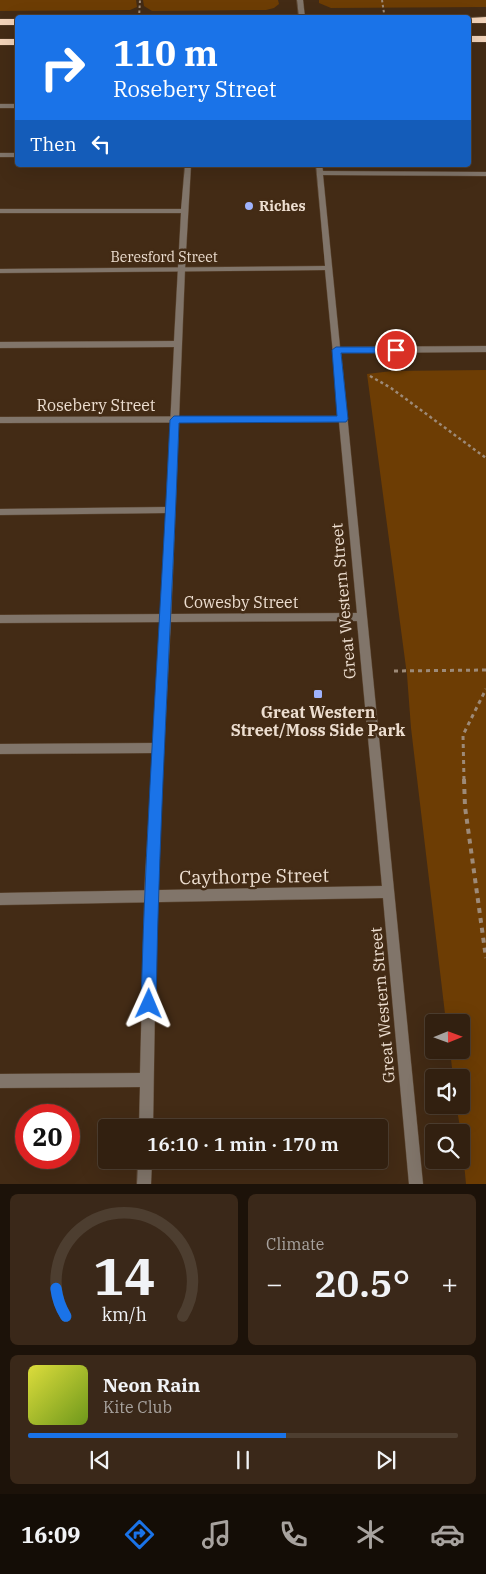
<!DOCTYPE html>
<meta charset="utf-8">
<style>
:root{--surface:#322010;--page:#3a2819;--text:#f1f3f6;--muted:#a8a39f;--line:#4d3e30;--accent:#1a73e8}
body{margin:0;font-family:"IBM Plex Serif",serif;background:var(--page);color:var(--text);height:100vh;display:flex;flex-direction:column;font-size:19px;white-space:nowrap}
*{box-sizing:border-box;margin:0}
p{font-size:16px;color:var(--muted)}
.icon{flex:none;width:28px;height:28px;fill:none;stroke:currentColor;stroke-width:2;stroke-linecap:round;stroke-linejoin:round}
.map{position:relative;height:1184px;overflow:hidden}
.drawer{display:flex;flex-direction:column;gap:10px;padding:10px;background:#1c1209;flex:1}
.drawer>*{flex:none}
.top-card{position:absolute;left:15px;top:15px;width:456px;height:152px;border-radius:5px;box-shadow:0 5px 20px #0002,0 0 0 1px var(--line);background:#1a73e8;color:#fff;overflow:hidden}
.needle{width:32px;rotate:89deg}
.buttons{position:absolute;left:425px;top:1014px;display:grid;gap:10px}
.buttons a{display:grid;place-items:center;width:45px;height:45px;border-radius:5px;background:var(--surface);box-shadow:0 5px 20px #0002,0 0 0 1px var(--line);font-size:25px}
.speed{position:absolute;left:15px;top:1104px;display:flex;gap:10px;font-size:25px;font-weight:700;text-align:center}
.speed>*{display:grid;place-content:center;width:65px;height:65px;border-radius:50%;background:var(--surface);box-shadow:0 5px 20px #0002,0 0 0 1px var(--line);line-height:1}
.speed .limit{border:8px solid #d22;background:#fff;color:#111}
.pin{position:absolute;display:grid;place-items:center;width:42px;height:42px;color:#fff;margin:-21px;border:2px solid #fff;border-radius:50%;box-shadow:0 1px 5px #0007}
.me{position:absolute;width:55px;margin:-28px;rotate:1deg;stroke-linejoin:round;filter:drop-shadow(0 0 4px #0008)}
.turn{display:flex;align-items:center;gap:18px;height:105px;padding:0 15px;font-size:22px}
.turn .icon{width:65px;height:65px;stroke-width:2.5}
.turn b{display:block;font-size:35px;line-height:42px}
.then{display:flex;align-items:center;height:48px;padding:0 15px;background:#0003;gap:10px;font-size:19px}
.big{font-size:38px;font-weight:600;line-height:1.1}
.drawer .widget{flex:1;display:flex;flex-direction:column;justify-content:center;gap:8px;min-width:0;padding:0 18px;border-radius:8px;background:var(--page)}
.drawer .dial{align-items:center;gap:0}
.dial svg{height:130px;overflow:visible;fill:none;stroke:var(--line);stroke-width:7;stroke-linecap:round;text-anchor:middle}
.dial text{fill:var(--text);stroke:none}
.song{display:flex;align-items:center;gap:15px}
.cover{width:60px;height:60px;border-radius:8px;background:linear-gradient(135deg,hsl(60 70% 55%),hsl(80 70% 35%))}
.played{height:5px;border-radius:2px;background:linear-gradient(90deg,var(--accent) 60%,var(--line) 60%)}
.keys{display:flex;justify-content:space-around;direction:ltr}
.heat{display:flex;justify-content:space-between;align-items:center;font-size:28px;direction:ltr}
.drawer .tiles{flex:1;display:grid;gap:10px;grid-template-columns:1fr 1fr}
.widget:last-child{grid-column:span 2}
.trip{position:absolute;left:98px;top:1119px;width:290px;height:50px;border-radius:5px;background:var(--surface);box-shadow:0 5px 20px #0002,0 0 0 1px var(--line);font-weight:600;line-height:50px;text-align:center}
.menu{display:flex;height:80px;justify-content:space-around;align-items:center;background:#140d06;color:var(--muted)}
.menu .icon{width:35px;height:35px}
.menu .selected{color:var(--accent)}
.menu b{font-size:22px;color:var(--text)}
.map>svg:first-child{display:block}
.green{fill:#6d3d04}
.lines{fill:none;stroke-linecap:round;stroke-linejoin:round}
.lane-casing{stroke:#5e4833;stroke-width:1}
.street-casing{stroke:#5e4833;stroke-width:1}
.highway-casing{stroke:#5e4833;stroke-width:1}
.path-far3{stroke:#9d8a78;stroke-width:2;stroke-dasharray:2.5 2.5;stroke-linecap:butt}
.path-far2{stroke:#9d8a78;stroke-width:2.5;stroke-dasharray:3 3;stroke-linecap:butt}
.path-far1{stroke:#9d8a78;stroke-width:3;stroke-dasharray:4 4;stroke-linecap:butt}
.path{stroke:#9d8a78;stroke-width:4;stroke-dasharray:5 5;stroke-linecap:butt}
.lane{fill:#81756a;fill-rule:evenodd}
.street{fill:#81756a;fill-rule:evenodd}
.highway{fill:#f2d3b9;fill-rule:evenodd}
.route{fill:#1a73e8;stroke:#114b97}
.poi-dot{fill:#9fb3fd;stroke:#432b15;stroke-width:2}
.labels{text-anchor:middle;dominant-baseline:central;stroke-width:5;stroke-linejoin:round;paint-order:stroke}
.far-poi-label{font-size:14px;font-weight:bold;fill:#edded0;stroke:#432b15;text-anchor:start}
.far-street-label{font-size:14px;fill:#edded0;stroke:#432b15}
.street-label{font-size:16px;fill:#edded0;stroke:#432b15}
.poi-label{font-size:16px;font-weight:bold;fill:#edded0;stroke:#432b15}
.near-street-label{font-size:19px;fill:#edded0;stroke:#432b15}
</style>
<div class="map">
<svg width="486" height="1184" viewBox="0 0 486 1184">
<rect width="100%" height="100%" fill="#432b15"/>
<!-- green -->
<g class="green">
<polygon points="0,0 136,0 137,7 130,10 0,11"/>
<polygon points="143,0 278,0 279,4 274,8 266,10 152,11 144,6"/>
<polygon points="319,0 486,0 486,7 331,8 319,3"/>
<polygon points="486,370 486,1184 466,1184 461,1132 456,1105 461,1105 461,1078 453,1077 450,1050 461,1050 461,1022 446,1022 411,728 407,675 367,374 392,371"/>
</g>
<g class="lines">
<defs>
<g id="lane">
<rect x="0" y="104" width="18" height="4"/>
<polygon points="185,165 191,165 185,269 171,618 157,878 153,1128 139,1128 140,1087 0,1088 0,1074 140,1073 145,878 153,753 0,754 0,744 153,743 166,513 0,515 0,509 166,507 174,347 0,348 0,342 174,341 181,213 0,213 0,209 181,209"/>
<polygon points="138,1160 152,1160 151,1184 137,1184"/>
</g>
<g id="street">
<polygon points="297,0 303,0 305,18 299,18"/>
<rect x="0" y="153" width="18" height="4"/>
<polygon points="316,165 322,165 323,171 486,172 486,176 323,175 340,347 486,346 486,352 341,353 423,1184 409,1184 383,898 0,905 0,893 382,886 357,621 0,623 0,615 357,613 339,422 0,423 0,417 339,416 325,270 0,273 0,269 325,266"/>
</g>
<g id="highway">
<polygon points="486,17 486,23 469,23 468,18"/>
<rect x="0" y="19" width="18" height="6"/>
<rect x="469" y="36" width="17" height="6"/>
<rect x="0" y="39" width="18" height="6"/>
</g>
</defs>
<!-- lane casing -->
<use href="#lane" class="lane-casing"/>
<!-- street casing -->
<use href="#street" class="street-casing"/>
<!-- highway casing -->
<use href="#highway" class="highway-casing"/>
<!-- path-far3 -->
<g class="path-far3">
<polyline points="382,0 384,13"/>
<polyline points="139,18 140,0"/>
</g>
<!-- path-far2 -->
<polyline class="path-far2" points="370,376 391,388 486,458"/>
<!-- path-far1 -->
<g class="path-far1">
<polyline points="394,671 486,670"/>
<polyline points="464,780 463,735 486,689"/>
</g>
<!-- path -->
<polyline class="path" points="464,779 465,807 486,958"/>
<!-- lane -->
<use href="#lane" class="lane"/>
<!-- street -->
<use href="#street" class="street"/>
<!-- highway -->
<use href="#highway" class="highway"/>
</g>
<!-- route -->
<path class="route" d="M336 347H396L401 350 396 353H341L348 419 346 422 179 423C172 617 159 810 156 1004L154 1009 149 1011 144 1009 141 1004C146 809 161 615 170 420L174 416H337L332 350Z"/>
<!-- markers -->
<g class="poi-dot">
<circle cx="249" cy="206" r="5"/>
<rect x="313" y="689" width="10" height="10" rx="2.5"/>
</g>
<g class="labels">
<!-- far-poi labels -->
<g class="far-poi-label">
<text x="259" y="206">Riches</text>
</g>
<!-- far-street labels -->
<g class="far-street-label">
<text x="164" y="257">Beresford Street</text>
</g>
<!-- street labels -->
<g class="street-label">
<text x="96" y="405">Rosebery Street</text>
<text transform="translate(343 601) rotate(-95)">Great Western Street</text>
<text x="241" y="602">Cowesby Street</text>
<text transform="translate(382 1005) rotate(-95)">Great Western Street</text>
</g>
<!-- poi labels -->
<g class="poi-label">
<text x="318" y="712">Great Western<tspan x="318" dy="18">Street/Moss Side Park</tspan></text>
</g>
<!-- near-street labels -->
<g class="near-street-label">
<text transform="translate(254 876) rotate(-1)">Caythorpe Street</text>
</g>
</g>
</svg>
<div class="buttons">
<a><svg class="needle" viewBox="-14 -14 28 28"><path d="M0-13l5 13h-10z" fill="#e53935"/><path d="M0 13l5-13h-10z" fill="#a8a39f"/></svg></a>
<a><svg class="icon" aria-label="sound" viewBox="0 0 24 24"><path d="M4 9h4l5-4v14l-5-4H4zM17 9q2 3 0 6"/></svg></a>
<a><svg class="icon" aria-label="search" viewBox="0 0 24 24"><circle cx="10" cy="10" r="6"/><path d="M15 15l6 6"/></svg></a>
</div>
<div class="speed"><div class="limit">20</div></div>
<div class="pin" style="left:396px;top:350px;background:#d93025"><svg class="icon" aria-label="arrive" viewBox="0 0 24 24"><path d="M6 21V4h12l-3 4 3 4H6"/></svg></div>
<svg class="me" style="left:149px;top:1004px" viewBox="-20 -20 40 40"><path d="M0-17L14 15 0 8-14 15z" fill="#1a73e8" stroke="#fff" stroke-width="4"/></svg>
<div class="trip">16:10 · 1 min · 170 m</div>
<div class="top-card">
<div class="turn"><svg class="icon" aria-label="right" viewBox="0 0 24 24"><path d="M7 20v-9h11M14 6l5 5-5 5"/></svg><div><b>110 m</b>Rosebery Street</div></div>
<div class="then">Then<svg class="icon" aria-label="left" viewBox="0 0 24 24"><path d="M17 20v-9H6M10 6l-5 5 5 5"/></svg></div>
</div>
</div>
<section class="drawer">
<div class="tiles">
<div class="widget dial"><svg viewBox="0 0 100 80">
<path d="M14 69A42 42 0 1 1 86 69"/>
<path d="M14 69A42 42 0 0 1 8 52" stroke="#1a73e8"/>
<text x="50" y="56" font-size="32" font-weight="700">14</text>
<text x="50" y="72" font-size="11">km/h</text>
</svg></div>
<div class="widget"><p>Climate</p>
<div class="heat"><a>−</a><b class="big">20.5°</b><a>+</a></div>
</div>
<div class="widget">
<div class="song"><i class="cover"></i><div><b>Neon Rain</b><p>Kite Club</p></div></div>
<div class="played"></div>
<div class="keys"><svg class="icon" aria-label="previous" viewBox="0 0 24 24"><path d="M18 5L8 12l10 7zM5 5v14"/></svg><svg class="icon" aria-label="pause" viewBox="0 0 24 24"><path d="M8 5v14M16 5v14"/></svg><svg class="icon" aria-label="next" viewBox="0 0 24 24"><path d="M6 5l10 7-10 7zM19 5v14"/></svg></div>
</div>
</div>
</section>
<nav class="menu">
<b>16:09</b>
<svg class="icon selected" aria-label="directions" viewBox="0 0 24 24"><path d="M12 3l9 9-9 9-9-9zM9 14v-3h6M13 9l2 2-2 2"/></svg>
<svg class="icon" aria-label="music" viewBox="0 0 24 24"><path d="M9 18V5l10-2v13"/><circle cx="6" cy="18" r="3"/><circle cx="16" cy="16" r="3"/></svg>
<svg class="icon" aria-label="phone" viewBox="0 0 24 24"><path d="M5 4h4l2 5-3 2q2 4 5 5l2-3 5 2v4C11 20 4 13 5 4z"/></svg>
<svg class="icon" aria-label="climate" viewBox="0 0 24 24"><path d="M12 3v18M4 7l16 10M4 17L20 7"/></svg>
<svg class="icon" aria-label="car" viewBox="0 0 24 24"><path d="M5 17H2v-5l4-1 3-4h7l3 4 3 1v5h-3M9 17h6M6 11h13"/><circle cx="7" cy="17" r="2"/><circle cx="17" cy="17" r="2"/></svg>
</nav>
